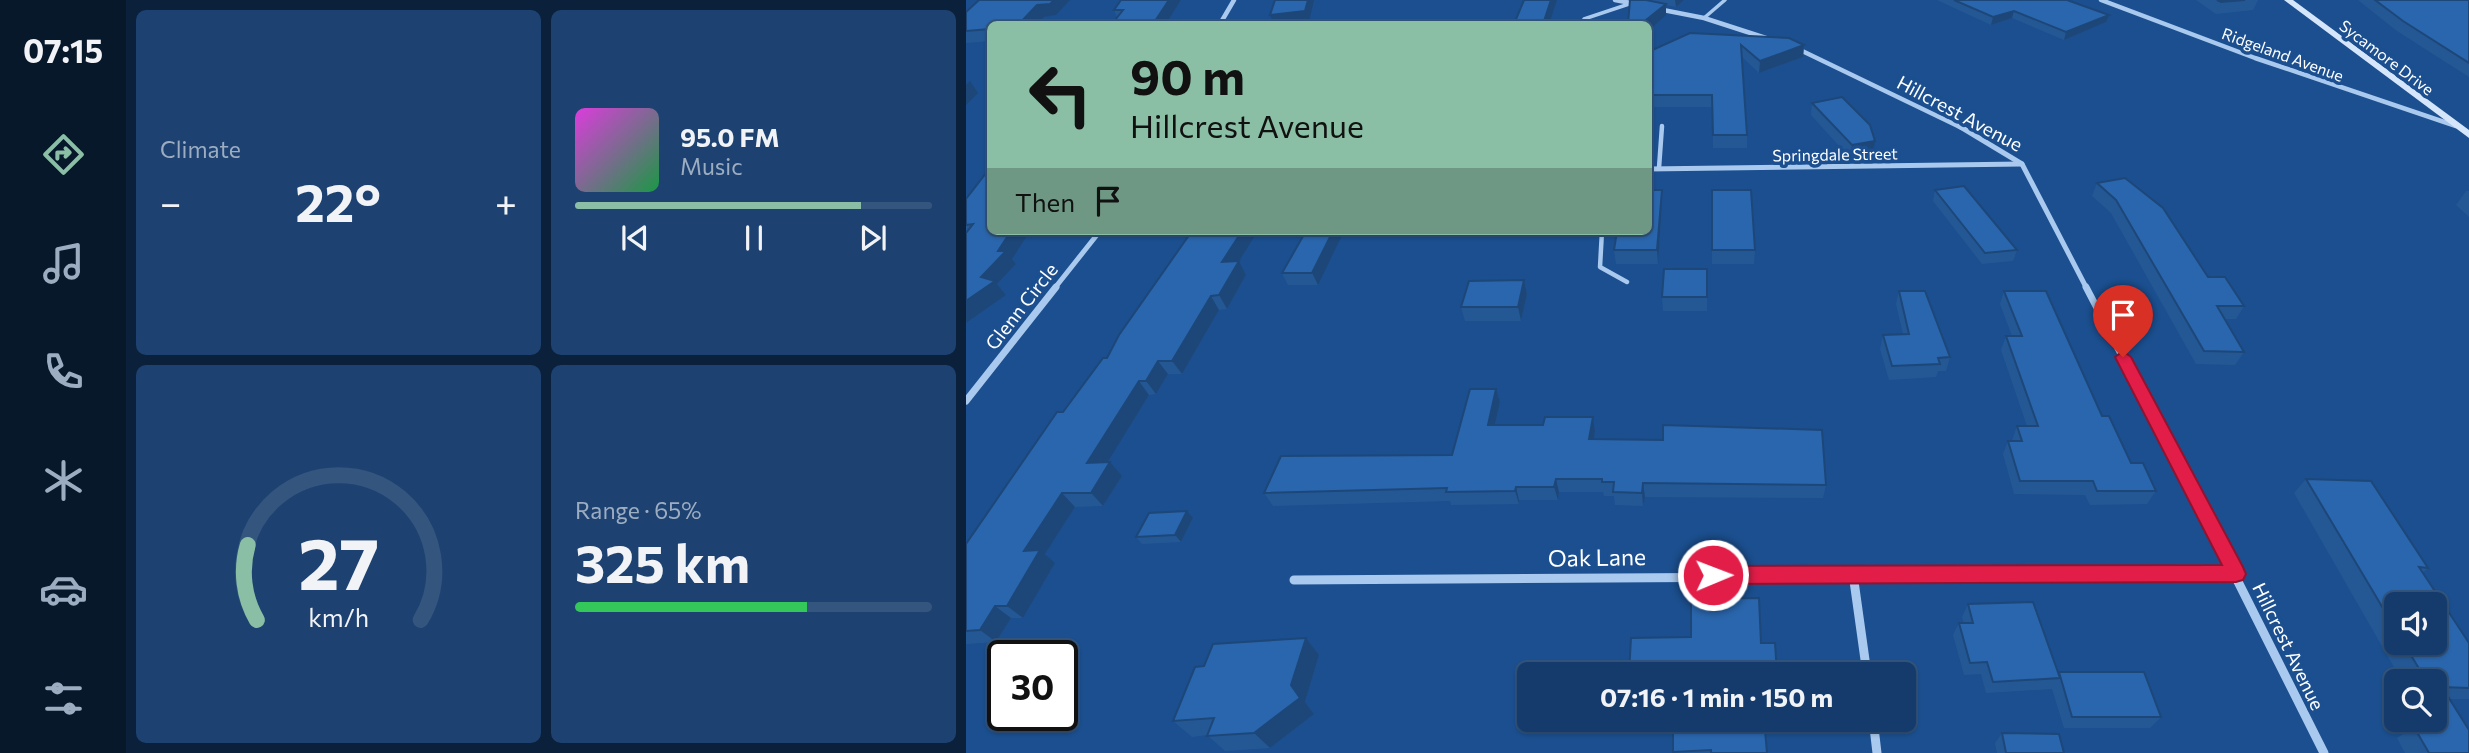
<!DOCTYPE html>
<meta charset="utf-8">
<style>
:root{--surface:#143b6b;--page:#1d4271;--text:#f1f3f6;--muted:#9dadc1;--line:#33557e;--accent:#8abfa5}
body{margin:0;font-family:Commissioner,sans-serif;background:var(--page);color:var(--text);height:100vh;display:flex;flex-direction:column;font-size:26px;white-space:nowrap}
*{box-sizing:border-box;margin:0}
p{font-size:23px;color:var(--muted)}
.icon{flex:none;width:38px;height:38px;fill:none;stroke:currentColor;stroke-width:2;stroke-linecap:round;stroke-linejoin:round}
.map{position:relative;flex:1;overflow:hidden}
.panel{display:flex;flex-direction:column;gap:10px;padding:10px;background:#0b203b;width:840px}
.panel>*{flex:none}
.banner{position:absolute;left:21px;top:21px;width:665px;height:214px;border-radius:10px;box-shadow:0 2px 5px #0004,0 0 0 2px var(--line);background:#8abfa5;color:#111;overflow:hidden}
.fabs{position:absolute;left:1418px;top:592px;display:grid;gap:14px}
.fabs a{display:grid;place-items:center;width:63px;height:63px;border-radius:10px;background:var(--surface);box-shadow:0 2px 5px #0004,0 0 0 2px var(--line);font-size:35px}
.speed{position:absolute;left:21px;top:640px;display:flex;gap:14px;font-size:35px;font-weight:700;text-align:center}
.speed>*{display:grid;place-content:center;width:91px;height:91px;border-radius:50%;background:var(--surface);box-shadow:0 2px 5px #0004,0 0 0 2px var(--line);line-height:1}
.speed .limit{border:4px solid #111;border-radius:10px;background:#fff;color:#111}
.pin{position:absolute;display:grid;place-items:center;width:60px;height:60px;color:#fff;margin:-72px -30px;border-radius:50% 50% 50% 0;rotate:-45deg;box-shadow:0 0 7px #0007}
.pin .icon{rotate:45deg}
.me{position:absolute;width:77px;margin:-38px;rotate:89deg;stroke-linejoin:round;filter:drop-shadow(0 0 5px #0008)}
.turn{display:flex;align-items:center;gap:24px;height:147px;padding:0 28px;font-size:32px}
.turn .icon{width:91px;height:91px;stroke-width:2.5}
.turn b{display:block;font-size:49px;line-height:60px}
.then{display:flex;align-items:center;height:66px;padding:0 28px;background:#0003;gap:14px;font-size:26px}
.big{font-size:52px;font-weight:700;line-height:1.1}
.panel .tile{flex:1;display:flex;flex-direction:column;justify-content:center;gap:10px;min-width:0;padding:0 24px;border-radius:10px;background:var(--page)}
.panel .dial{align-items:center;gap:0}
.dial svg{height:182px;overflow:visible;fill:none;stroke:var(--line);stroke-width:7;stroke-linecap:round;text-anchor:middle}
.dial text{fill:var(--text);stroke:none}
.song{display:flex;align-items:center;gap:21px}
.cover{width:84px;height:84px;border-radius:10px;background:linear-gradient(135deg,hsl(300 70% 55%),hsl(140 70% 35%))}
.played{height:7px;border-radius:4px;background:linear-gradient(90deg,var(--accent) 80%,var(--line) 80%)}
.keys{display:flex;justify-content:space-around;direction:ltr}
.heat{display:flex;justify-content:space-between;align-items:center;font-size:38px;direction:ltr}
.charge{height:10px;border-radius:5px;background:linear-gradient(90deg,#34c759 65%,var(--line) 0)}
.panel .tiles{flex:1;display:grid;gap:10px;grid-template-columns:repeat(2,1fr)}
.trip{position:absolute;left:551px;top:662px;width:399px;height:70px;border-radius:10px;background:var(--surface);box-shadow:0 2px 5px #0004,0 0 0 2px var(--line);font-weight:700;line-height:70px;text-align:center}
main{display:flex;flex:1;min-height:0}
.dock{display:flex;flex-direction:column;width:126px;justify-content:space-around;align-items:center;background:#08182b;color:var(--muted)}
.dock .icon{width:49px;height:49px}
.dock .selected{color:var(--accent)}
.dock b{font-size:32px;color:var(--text)}
.map>svg:first-child{display:block}
.lines{fill:none;stroke-linecap:round;stroke-linejoin:round}
.lane-far1{stroke:#a9c9ee;stroke-width:3.5}
.lane{stroke:#a9c9ee;stroke-width:4.5}
.street-far3{stroke:#a9c9ee;stroke-width:4.5}
.street-far2{stroke:#a9c9ee;stroke-width:5}
.street-far1{stroke:#a9c9ee;stroke-width:7}
.street{stroke:#a9c9ee;stroke-width:9}
.secondary{fill:#d6e6fa;fill-rule:evenodd}
.wall{fill:#245895;fill-rule:evenodd}
.shaded-wall{fill:#1d4779}
.building{fill:#2a66ad;stroke:#1d4779;stroke-width:2}
.route{fill:#e11d48;stroke:#92132f;stroke-width:2}
.labels{text-anchor:middle;dominant-baseline:central;stroke-width:7;stroke-linejoin:round;paint-order:stroke}
.far-street-label{font-size:16px;fill:#fff;stroke:#1b4f8f}
.street-label{font-size:19px;fill:#fff;stroke:#1b4f8f}
.near-street-label{font-size:23px;fill:#fff;stroke:#1b4f8f}
</style>
<main>
<nav class="dock">
<b>07:15</b>
<svg class="icon selected" aria-label="directions" viewBox="0 0 24 24"><path d="M12 3l9 9-9 9-9-9zM9 14v-3h6M13 9l2 2-2 2"/></svg>
<svg class="icon" aria-label="music" viewBox="0 0 24 24"><path d="M9 18V5l10-2v13"/><circle cx="6" cy="18" r="3"/><circle cx="16" cy="16" r="3"/></svg>
<svg class="icon" aria-label="phone" viewBox="0 0 24 24"><path d="M5 4h4l2 5-3 2q2 4 5 5l2-3 5 2v4C11 20 4 13 5 4z"/></svg>
<svg class="icon" aria-label="climate" viewBox="0 0 24 24"><path d="M12 3v18M4 7l16 10M4 17L20 7"/></svg>
<svg class="icon" aria-label="car" viewBox="0 0 24 24"><path d="M5 17H2v-5l4-1 3-4h7l3 4 3 1v5h-3M9 17h6M6 11h13"/><circle cx="7" cy="17" r="2"/><circle cx="17" cy="17" r="2"/></svg>
<svg class="icon" aria-label="filters" viewBox="0 0 24 24"><path d="M4 7h16M4 17h16"/><circle cx="9" cy="7" r="2"/><circle cx="15" cy="17" r="2"/></svg>
</nav>
<section class="panel">
<div class="tiles">
<div class="tile"><p>Climate</p>
<div class="heat"><a>−</a><b class="big">22°</b><a>+</a></div>
</div>
<div class="tile">
<div class="song"><i class="cover"></i><div><b>95.0 FM</b><p>Music</p></div></div>
<div class="played"></div>
<div class="keys"><svg class="icon" aria-label="previous" viewBox="0 0 24 24"><path d="M18 5L8 12l10 7zM5 5v14"/></svg><svg class="icon" aria-label="pause" viewBox="0 0 24 24"><path d="M8 5v14M16 5v14"/></svg><svg class="icon" aria-label="next" viewBox="0 0 24 24"><path d="M6 5l10 7-10 7zM19 5v14"/></svg></div>
</div>
<div class="tile dial"><svg viewBox="0 0 100 80">
<path d="M14 69A42 42 0 1 1 86 69"/>
<path d="M14 69A42 42 0 0 1 10 36" stroke="#8abfa5"/>
<text x="50" y="56" font-size="32" font-weight="700">27</text>
<text x="50" y="72" font-size="11">km/h</text>
</svg></div>
<div class="tile"><p>Range · 65%</p><b class="big">325 km</b><div class="charge"></div></div>
</div>
</section>
<div class="map">
<svg width="1503" height="753" viewBox="0 0 1503 753">
<rect width="100%" height="100%" fill="#1b4f8f"/>
<g class="lines">
<!-- lane-far1 -->
<g class="lane-far1">
<polyline points="738,18 759,0"/>
<polyline points="616,24 618,19 666,3"/>
</g>
<!-- lane -->
<g class="lane">
<polyline points="693,168 696,126"/>
<polyline points="636,231 634,267 661,282"/>
</g>
<!-- street-far3 -->
<g class="street-far3">
<polyline points="649,0 670,4"/>
<polyline points="1135,0 1289,58 1490,126"/>
<polyline points="692,9 738,18 806,40"/>
<polyline points="254,24 268,0"/>
<polyline points="830,48 996,128"/>
</g>
<!-- street-far2 -->
<g class="street-far2">
<polyline points="993,126 1056,164 1121,289"/>
<polyline points="682,169 1056,164"/>
<polyline points="88,289 134,231"/>
</g>
<!-- street-far1 -->
<g class="street-far1">
<polyline points="1120,287 1228,494"/>
<polyline points="0,401 90,287"/>
</g>
<!-- street -->
<g class="street">
<polyline points="1227,492 1358,753"/>
<polyline points="887,574 901,674"/>
<polyline points="328,580 1270,574"/>
<polyline points="907,719 911,753"/>
</g>
<!-- secondary -->
<polygon class="secondary" points="1318,0 1327,0 1503,130 1503,138"/>
</g>
<!-- wall -->
<g class="wall">
<polygon points="155,0 215,0 200,24 151,17 148,10"/>
<polygon points="664,0 718,0 710,7 700,5 700,15"/>
<polygon points="971,0 1101,0 1140,22 1098,40 1046,18 1025,25"/>
<polygon points="1230,0 1292,0 1287,10 1250,14"/>
<polygon points="1392,0 1503,0 1503,77 1431,31"/>
<polygon points="0,12 90,15 24,24 24,41 0,43"/>
<polygon points="724,33 838,45 837,57 793,73 776,57 781,135 781,148 747,148 747,107 682,107 682,52"/>
<polygon points="846,103 907,154 884,158 845,115"/>
<polygon points="1131,183 1278,306 1270,319 1258,319 1278,352 1269,365 1230,364 1145,213 1126,196"/>
<polygon points="746,190 789,250 788,264 746,264"/>
<polygon points="969,190 1051,250 1047,261 1016,264 967,201"/>
<polygon points="1500,191 1503,191 1503,217 1490,205"/>
<polygon points="0,199 50,264 31,284 40,295 0,323"/>
<polygon points="696,203 692,264 650,264 648,250"/>
<polygon points="340,231 352,285 322,285 316,273"/>
<polygon points="272,261 280,275 261,309 253,310 216,374 202,374 190,394 183,395 141,462 156,476 137,506 109,507 79,554 89,563 57,618 45,618 30,642 0,644 0,544 97,412 141,358"/>
<polygon points="741,269 741,311 697,311 696,297"/>
<polygon points="558,280 561,294 555,321 499,321 495,307"/>
<polygon points="933,291 984,357 980,371 972,371 970,377 923,380 914,349 917,335 937,334 930,304"/>
<polygon points="1038,291 1136,416 1165,463 1190,491 1181,504 1124,505 1119,495 1048,494 1037,454 1042,441 1046,441 1051,426 1061,426 1035,350 1040,336 1046,336 1034,304"/>
<polygon points="530,389 534,402 529,425 577,425 627,417 629,431 628,439 860,485 857,498 679,497 677,506 649,505 648,496 638,496 637,492 593,492 592,500 553,500 553,504 485,505 484,501 307,506 298,493 486,455"/>
<path d="M1340 479 1462 568 1456 573 1503 643V699H1483L1503 753H1439L1431 738 1448 727H1450L1445 719H1468V681H1436L1328 493ZM1430 604 1468 642H1430Z"/>
<polygon points="227,518 215,542 176,544 170,537"/>
<polygon points="1002,604 1092,673 1093,672 1195,717 1184,728 1098,728 1086,689 1020,693 1015,674 998,675 987,635 993,623 998,623 996,617"/>
<polygon points="340,638 353,655 339,702 348,714 304,748 259,751 241,735 226,737 207,721 238,666"/>
<polygon points="707,719 801,753 707,753"/>
<polygon points="1036,733 1098,753 1031,753 1029,743"/>
</g>
<!-- shaded-wall -->
<g class="shaded-wall">
<polygon points="88,0 104,0 90,15 78,17 71,24 53,24 71,5"/>
<polygon points="203,0 215,0 200,24 187,24"/>
<polygon points="342,0 348,0 343,22 322,24 308,24 304,15"/>
<polygon points="585,0 591,0 583,24 577,24"/>
<polygon points="709,0 718,0 710,7"/>
<polygon points="700,4 700,15 682,31 682,24 675,24"/>
<polygon points="1048,11 1046,18 1025,25 1027,17"/>
<polygon points="1143,15 1140,22 1098,40 1100,32"/>
<polygon points="838,45 837,57 793,73 794,61"/>
<polygon points="4,81 12,93 0,105 0,85"/>
<polygon points="909,141 907,154 884,158 886,145"/>
<polygon points="696,190 696,203 692,264 691,250"/>
<polygon points="45,231 64,231 46,259 50,264 31,284 40,295 0,323 0,301 15,277"/>
<polygon points="276,231 292,231 264,275 256,262"/>
<polygon points="367,231 378,231 352,285 346,273"/>
<polygon points="273,261 280,275 261,309 253,295"/>
<polygon points="558,280 561,294 555,321 552,307"/>
<polygon points="245,296 253,310 216,374 206,361"/>
<polygon points="192,361 202,374 190,394 180,381"/>
<polygon points="173,381 183,395 133,476 121,463"/>
<polygon points="530,389 534,402 526,438 522,425"/>
<polygon points="627,417 629,431 626,452 623,439"/>
<polygon points="144,462 156,476 137,506 125,493"/>
<polygon points="590,479 593,492 592,500 588,487"/>
<polygon points="677,483 679,497 677,506 676,493"/>
<polygon points="550,487 553,500 553,504 549,491"/>
<polygon points="96,493 109,507 79,554 89,563 57,618 41,606 58,551"/>
<polygon points="221,511 227,518 215,542 209,535"/>
<polygon points="29,606 45,618 30,642 14,630"/>
<polygon points="340,638 353,655 339,702 348,714 304,748 288,733"/>
</g>
<!-- building -->
<g class="building">
<polygon points="13,0 88,0 84,4 71,5 53,24 24,24 24,29 0,31 0,12"/>
<polygon points="155,0 203,0 187,24 146,24 157,10 148,10"/>
<polygon points="309,0 342,0 339,11 304,15"/>
<polygon points="558,0 585,0 577,24 548,24"/>
<polygon points="664,0 680,0 700,4 675,24 662,24"/>
<polygon points="988,0 1101,0 1143,15 1100,32 1048,11 1027,17"/>
<polygon points="1251,0 1279,0 1255,2"/>
<polygon points="1409,0 1503,0 1503,63 1437,21"/>
<polygon points="724,33 823,38 838,45 794,61 775,45 781,135 747,135 746,95 682,95 682,52"/>
<polygon points="876,97 904,125 909,141 886,145 846,103"/>
<polygon points="24,168 24,231 45,231 32,251 40,251 15,277 29,281 0,301 0,233 7,224 0,225 0,199"/>
<polygon points="1159,178 1197,208 1242,277 1259,277 1278,306 1251,306 1278,352 1238,351 1150,200 1131,183"/>
<polygon points="998,186 1051,250 1019,253 969,190"/>
<polygon points="682,190 696,190 691,250 648,250 651,231 682,231"/>
<polygon points="746,190 785,190 789,250 746,250"/>
<polygon points="226,231 276,231 256,262 273,261 253,295 245,296 206,361 192,361 180,381 173,381 121,463 144,462 125,493 96,493 58,551 74,550 41,606 29,606 14,630 0,631 0,544 91,412 97,412 137,358 141,358 153,335"/>
<polygon points="340,231 367,231 346,273 316,273"/>
<polygon points="698,269 741,269 741,297 696,297"/>
<polygon points="558,280 552,307 495,307 503,281"/>
<polygon points="933,291 959,291 984,357 972,358 974,364 926,366 917,335 943,334"/>
<polygon points="1038,291 1080,291 1136,416 1143,416 1165,463 1177,463 1190,491 1131,491 1127,481 1054,481 1042,441 1056,441 1051,426 1072,426 1040,336 1056,336"/>
<polygon points="504,389 530,389 522,425 577,425 579,417 627,417 623,439 697,440 697,425 856,430 860,485 677,483 676,493 647,492 648,482 636,482 636,479 590,479 588,487 550,487 549,491 480,492 481,488 298,493 315,456 486,455"/>
<polygon points="1340,479 1405,481 1462,568 1453,567 1503,643 1503,688 1476,687 1503,730 1503,753 1463,753 1448,727 1474,727 1468,717 1468,681 1446,681 1445,678 1455,672 1437,642 1468,642 1468,604 1430,604 1430,630"/>
<polygon points="221,511 209,535 170,537 183,513"/>
<polygon points="793,598 795,643 809,643 811,674 663,674 665,638 725,637 725,599"/>
<polygon points="1067,602 1094,678 1027,682 1021,662 1004,663 993,623 1007,623 1002,604"/>
<polygon points="340,638 325,685 334,698 288,733 241,736 248,718 207,721 229,667 238,666 247,644"/>
<polygon points="1093,672 1178,672 1195,717 1106,717"/>
<polygon points="707,719 798,719 801,753 745,753 745,750 707,752"/>
<polygon points="1036,733 1093,734 1098,753 1040,753"/>
</g>
<!-- route -->
<polygon class="route" points="1157,351 1165,357 1277,567 1280,574 1277,580 1270,582 747,584 740,581 737,575 740,569 747,566 1256,565 1149,357"/>
<g class="labels">
<!-- far-street labels -->
<g class="far-street-label">
<text transform="translate(1317 54) rotate(20)">Ridgeland Avenue</text>
<text transform="translate(1421 57) rotate(37)">Sycamore Drive</text>
<text transform="translate(869 154) rotate(-1)">Springdale Street</text>
</g>
<!-- street labels -->
<g class="street-label">
<text transform="translate(994 113) rotate(28)">Hillcrest Avenue</text>
<text transform="translate(55 306) rotate(-52)">Glenn Circle</text>
<text transform="translate(1323 646) rotate(64)">Hillcrest Avenue</text>
</g>
<!-- near-street labels -->
<g class="near-street-label">
<text transform="translate(631 557) rotate(-1)">Oak Lane</text>
</g>
</g>
</svg>
<div class="fabs">
<a><svg class="icon" aria-label="sound" viewBox="0 0 24 24"><path d="M4 9h4l5-4v14l-5-4H4zM17 9q2 3 0 6"/></svg></a>
<a><svg class="icon" aria-label="search" viewBox="0 0 24 24"><circle cx="10" cy="10" r="6"/><path d="M15 15l6 6"/></svg></a>
</div>
<div class="speed"><div class="limit">30</div></div>
<div class="pin" style="left:1157px;top:357px;background:#d93025"><svg class="icon" aria-label="arrive" viewBox="0 0 24 24"><path d="M6 21V4h12l-3 4 3 4H6"/></svg></div>
<svg class="me" style="left:747px;top:575px" viewBox="-20 -20 40 40"><circle r="17" fill="#e11d48" stroke="#fff" stroke-width="3"/><path d="M0-11L8 9 0 5-8 9z" fill="#fff"/></svg>
<div class="trip">07:16 · 1 min · 150 m</div>
<div class="banner">
<div class="turn"><svg class="icon" aria-label="left" viewBox="0 0 24 24"><path d="M17 20v-9H6M10 6l-5 5 5 5"/></svg><div><b>90 m</b>Hillcrest Avenue</div></div>
<div class="then">Then<svg class="icon" aria-label="arrive" viewBox="0 0 24 24"><path d="M6 21V4h12l-3 4 3 4H6"/></svg></div>
</div>
</div>
</main>
